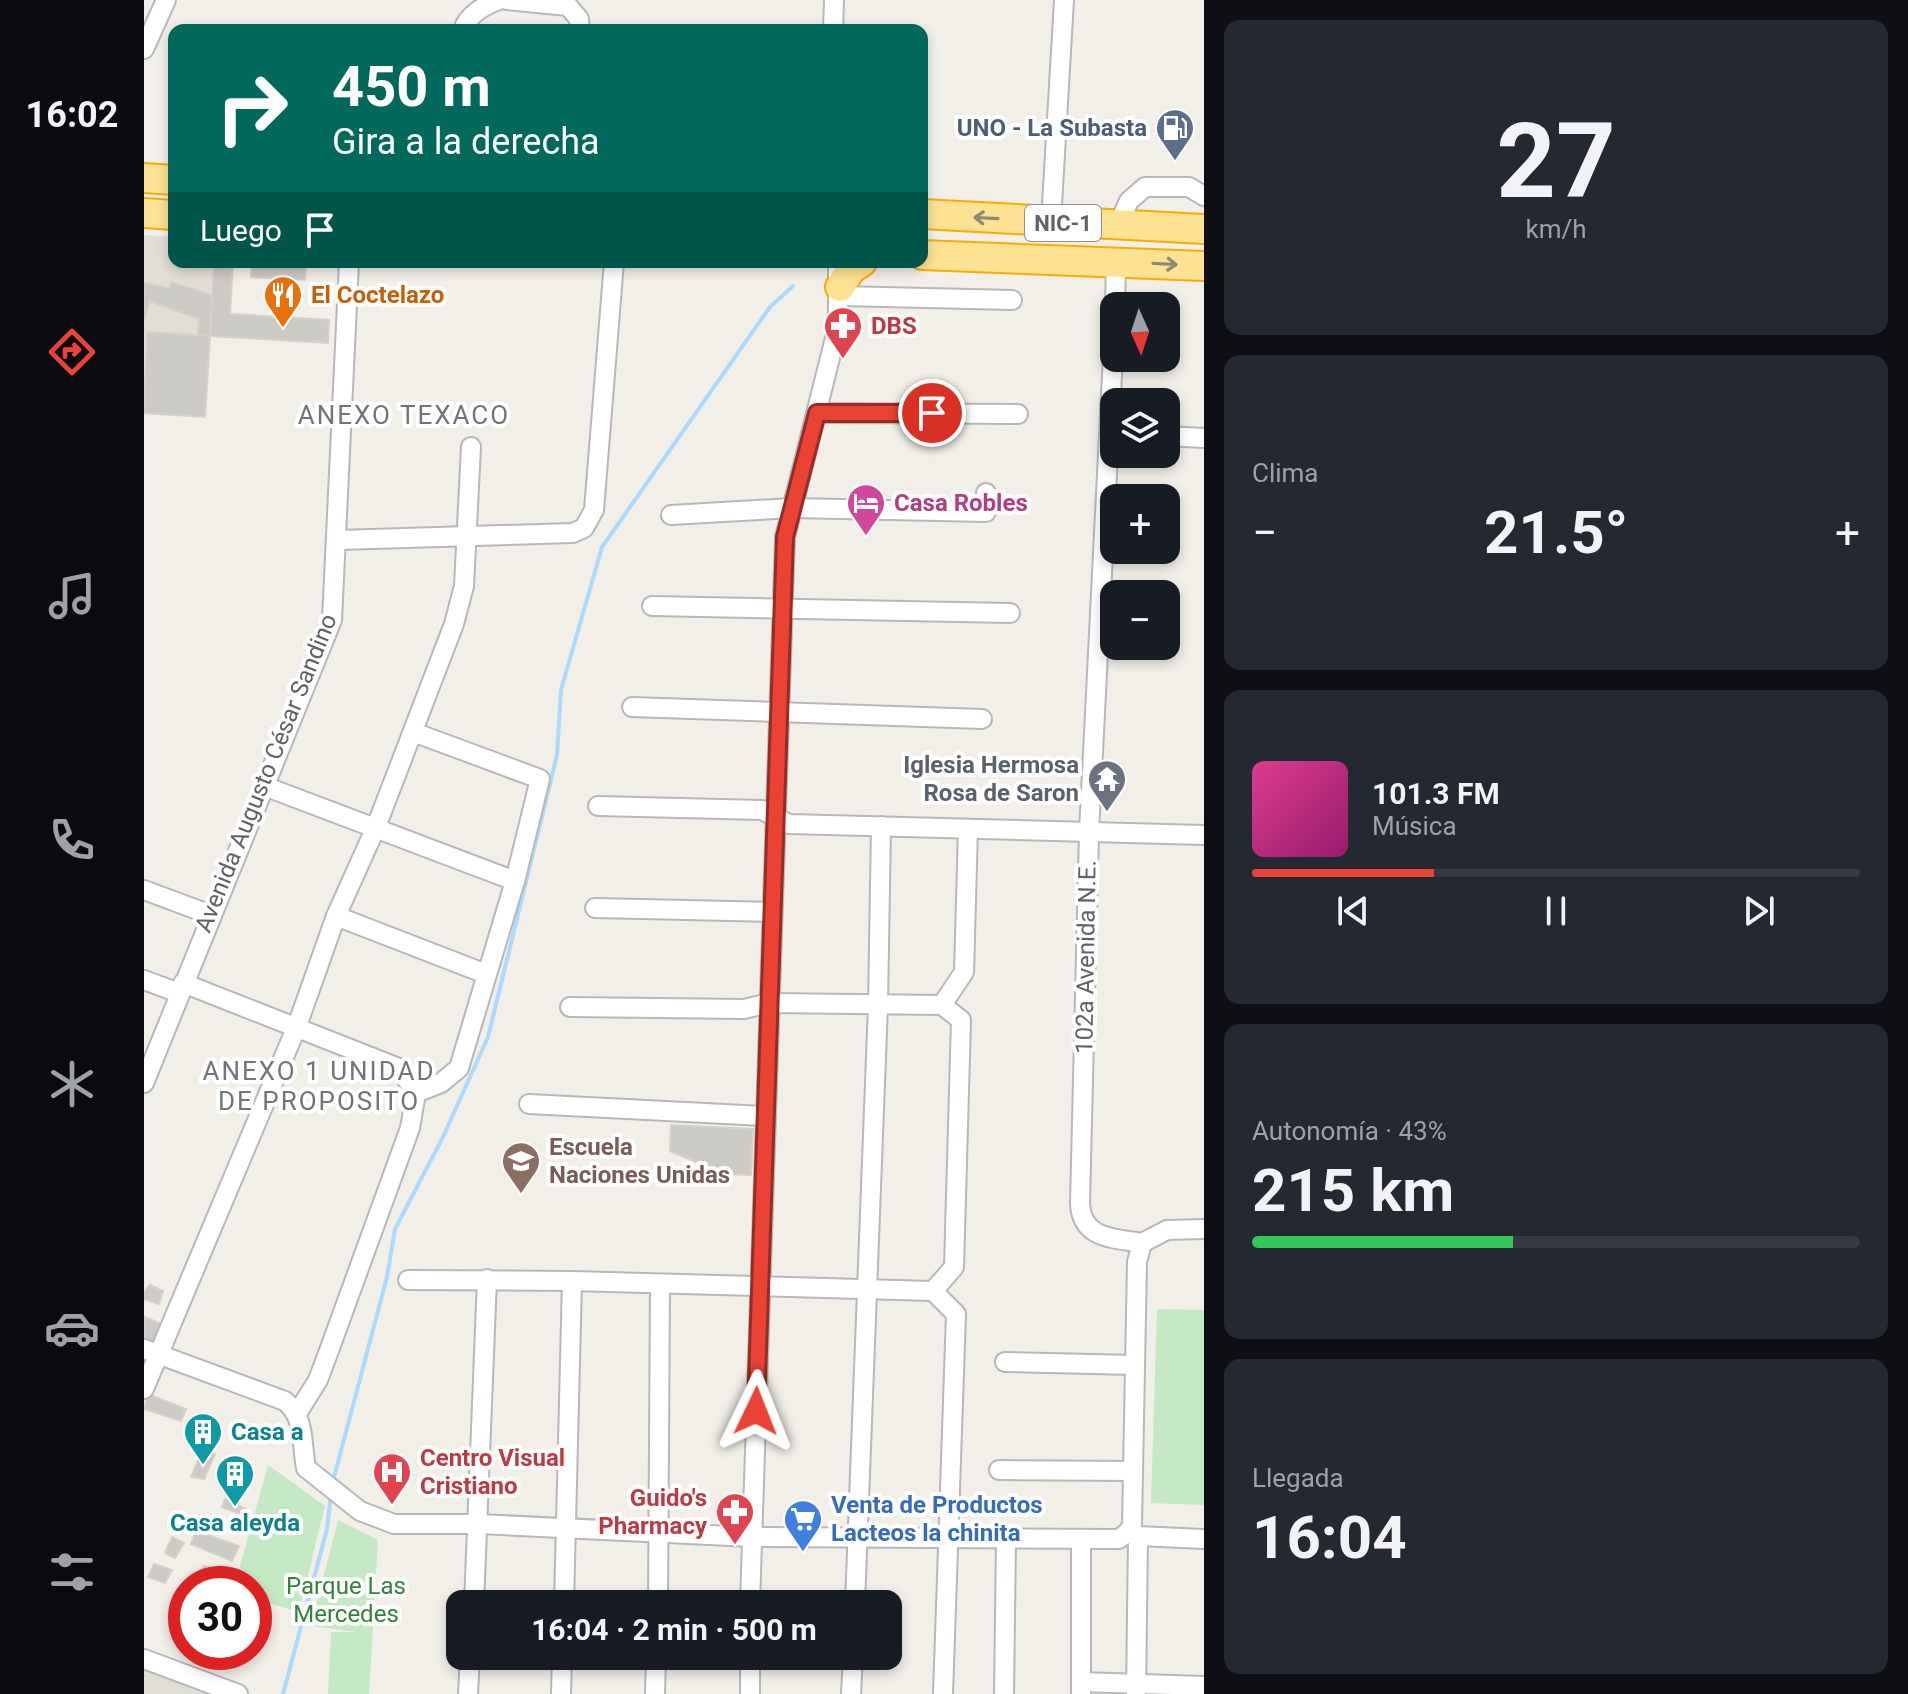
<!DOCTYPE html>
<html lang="es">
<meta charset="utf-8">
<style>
:root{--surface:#171b24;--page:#242831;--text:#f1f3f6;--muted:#9ea1a6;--line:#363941;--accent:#ea4335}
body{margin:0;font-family:Roboto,sans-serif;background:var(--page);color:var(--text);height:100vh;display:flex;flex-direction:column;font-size:30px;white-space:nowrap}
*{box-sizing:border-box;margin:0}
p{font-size:26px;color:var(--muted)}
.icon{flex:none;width:44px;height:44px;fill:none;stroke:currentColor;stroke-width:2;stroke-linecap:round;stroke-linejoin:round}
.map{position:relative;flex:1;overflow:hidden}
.drawer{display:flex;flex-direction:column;gap:20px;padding:20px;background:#0d0f14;width:704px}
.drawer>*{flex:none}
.top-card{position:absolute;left:24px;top:24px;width:760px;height:244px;border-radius:16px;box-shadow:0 4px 12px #0003;background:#00695c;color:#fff;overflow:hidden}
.needle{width:52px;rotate:177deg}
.controls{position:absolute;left:956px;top:292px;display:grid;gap:16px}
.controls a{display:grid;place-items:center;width:80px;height:80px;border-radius:16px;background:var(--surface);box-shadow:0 4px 12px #0003;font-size:40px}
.speed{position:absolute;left:24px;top:1566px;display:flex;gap:16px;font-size:40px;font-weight:700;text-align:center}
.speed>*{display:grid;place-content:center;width:104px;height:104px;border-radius:50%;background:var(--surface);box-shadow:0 4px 12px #0003;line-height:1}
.speed .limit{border:12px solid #d22;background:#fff;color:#111}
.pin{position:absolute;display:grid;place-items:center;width:68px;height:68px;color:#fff;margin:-34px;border:4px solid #fff;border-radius:50%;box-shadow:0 2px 8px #0007}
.me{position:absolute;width:88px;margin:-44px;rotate:2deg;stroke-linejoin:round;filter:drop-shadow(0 0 6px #0008)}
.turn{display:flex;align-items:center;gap:28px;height:168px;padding:0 32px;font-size:36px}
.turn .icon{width:104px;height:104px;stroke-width:2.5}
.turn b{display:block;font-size:56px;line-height:68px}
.then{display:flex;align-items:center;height:76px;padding:0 32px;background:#0003;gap:16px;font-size:30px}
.big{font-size:60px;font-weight:700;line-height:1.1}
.drawer .tile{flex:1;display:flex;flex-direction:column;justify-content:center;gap:12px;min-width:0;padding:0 28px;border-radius:16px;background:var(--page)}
.drawer .dial{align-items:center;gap:0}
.dial b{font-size:104px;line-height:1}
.song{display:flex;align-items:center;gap:24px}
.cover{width:96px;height:96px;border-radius:12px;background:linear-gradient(135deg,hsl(330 70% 55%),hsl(320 70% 35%))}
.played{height:8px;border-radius:4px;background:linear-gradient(90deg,var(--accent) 30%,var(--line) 30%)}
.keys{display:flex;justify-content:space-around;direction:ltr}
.heat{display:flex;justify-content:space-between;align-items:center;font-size:44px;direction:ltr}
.charge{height:12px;border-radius:6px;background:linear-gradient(90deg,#34c759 43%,var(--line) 0)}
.trip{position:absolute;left:302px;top:1590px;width:456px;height:80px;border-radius:16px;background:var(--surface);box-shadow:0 4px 12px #0003;font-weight:700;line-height:80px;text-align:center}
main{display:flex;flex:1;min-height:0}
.tab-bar{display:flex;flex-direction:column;width:144px;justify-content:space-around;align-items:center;background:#090b0e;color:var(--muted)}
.tab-bar .icon{width:56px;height:56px}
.tab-bar .selected{color:var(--accent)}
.tab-bar b{font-size:36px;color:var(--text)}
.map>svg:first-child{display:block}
.education{fill:#e1ded6}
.green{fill:#c5e8c5}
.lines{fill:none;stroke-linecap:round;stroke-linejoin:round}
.stream{stroke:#aadaff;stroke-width:4}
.building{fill:#cccac5;stroke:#d6d1c6;stroke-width:2}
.minor-casing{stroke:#b5b8bc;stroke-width:22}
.highway-casing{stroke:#f9ab00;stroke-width:32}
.minor{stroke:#fff;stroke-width:18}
.highway{stroke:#fde293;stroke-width:28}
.oneway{stroke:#8e8975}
.route-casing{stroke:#982c22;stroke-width:20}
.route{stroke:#ea4335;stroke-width:14}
.labels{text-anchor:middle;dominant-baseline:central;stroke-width:8;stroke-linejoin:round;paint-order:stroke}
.shield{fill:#fff;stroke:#8f9295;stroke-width:2}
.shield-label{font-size:22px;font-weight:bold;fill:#5f6368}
.service-label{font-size:24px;font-weight:bold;fill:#4e5e75;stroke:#fff;text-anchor:end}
.food-label{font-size:24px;font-weight:bold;fill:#c56008;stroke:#fff;text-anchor:start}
.health-label{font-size:24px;font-weight:bold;fill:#be3a42;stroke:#fff;text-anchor:start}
.hotel-label{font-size:24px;font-weight:bold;fill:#b23c85;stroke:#fff;text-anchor:start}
.worship-label{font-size:24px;font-weight:bold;fill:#5b616d;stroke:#fff;text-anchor:end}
.street-label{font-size:24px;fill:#5f6368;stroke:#fff}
.education-label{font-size:24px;font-weight:bold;fill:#785e54;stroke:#fff;text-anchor:start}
.culture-label{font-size:24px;font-weight:bold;fill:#0d838f;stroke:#fff;text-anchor:start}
.shop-label{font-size:24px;font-weight:bold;fill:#366cbe;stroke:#fff;text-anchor:start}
.park-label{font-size:24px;fill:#348238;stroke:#fff}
.neighbourhood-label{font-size:26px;letter-spacing:2px;fill:#70757a;stroke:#fff}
</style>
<main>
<nav class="tab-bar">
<b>16:02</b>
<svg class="icon selected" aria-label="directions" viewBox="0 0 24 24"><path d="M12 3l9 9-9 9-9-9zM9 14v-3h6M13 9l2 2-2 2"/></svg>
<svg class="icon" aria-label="music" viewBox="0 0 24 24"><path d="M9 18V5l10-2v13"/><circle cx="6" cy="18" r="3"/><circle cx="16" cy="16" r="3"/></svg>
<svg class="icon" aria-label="phone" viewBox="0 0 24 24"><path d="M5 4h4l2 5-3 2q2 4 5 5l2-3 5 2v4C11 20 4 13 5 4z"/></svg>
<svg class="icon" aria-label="climate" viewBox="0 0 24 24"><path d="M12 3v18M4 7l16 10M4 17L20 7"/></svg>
<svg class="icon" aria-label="car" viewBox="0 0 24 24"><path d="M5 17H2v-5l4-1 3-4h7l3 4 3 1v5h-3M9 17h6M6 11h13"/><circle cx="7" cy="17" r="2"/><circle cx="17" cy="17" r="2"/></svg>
<svg class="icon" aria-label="filters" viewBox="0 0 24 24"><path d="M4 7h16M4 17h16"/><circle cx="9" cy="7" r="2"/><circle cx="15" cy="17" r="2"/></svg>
</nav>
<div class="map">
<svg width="1060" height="1694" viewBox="0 0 1060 1694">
<rect width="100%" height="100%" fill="#f1efe8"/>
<!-- education -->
<g class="education">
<polygon points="0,235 30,237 30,262 70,262 61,417 0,413"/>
<polygon points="0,1665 73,1694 0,1694"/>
</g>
<!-- green -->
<g class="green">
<polygon points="1013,1309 1060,1310 1060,1505 1007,1503"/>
<polygon points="124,1465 181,1506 155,1612 110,1599 110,1584 91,1584"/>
<polygon points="194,1520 234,1540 225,1694 184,1694 187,1632 214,1632 167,1626"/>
</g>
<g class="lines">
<!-- stream -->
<g class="stream">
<polyline points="189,1481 243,1277 251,1229 299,1137 344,1037 413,755 417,690 458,547 626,307 649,286"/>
<polyline points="139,1694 183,1529 187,1494"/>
</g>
</g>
<!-- building -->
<g class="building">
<polygon points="70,262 89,262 86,314 185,320 184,343 66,336"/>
<polygon points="108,262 162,262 161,280 107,277"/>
<polygon points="27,282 68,295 66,336 54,335 55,319 6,301 0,320 0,283 25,288"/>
<polygon points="3,332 66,336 61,417 0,413"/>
<polygon points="527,1125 609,1129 607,1175 581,1174 526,1151"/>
<polygon points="6,1285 19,1291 15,1304 0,1299 0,1292"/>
<polygon points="0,1317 21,1325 11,1350 0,1345"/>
<polygon points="4,1394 42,1409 37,1421 0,1409"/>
<polygon points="59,1449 71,1454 60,1479 47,1477"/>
<polygon points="81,1499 104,1510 101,1516 78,1507"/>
<polygon points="52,1531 95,1546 88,1561 47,1544"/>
<polygon points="28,1537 40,1543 31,1558 21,1553"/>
<polygon points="10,1564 28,1570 21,1583 4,1577"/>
<polygon points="60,1566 77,1571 74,1578 79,1584 53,1580"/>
</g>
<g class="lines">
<defs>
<g id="minor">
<polyline points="363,0 424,6 435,19 436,30"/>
<path d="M319 30C323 15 341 5 355 0"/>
<polyline points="689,30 690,0"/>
<polyline points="0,49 22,0"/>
<polyline points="907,222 920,0"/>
<polyline points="974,225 985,201 1001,187 1045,187 1060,196"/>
<polyline points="696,296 868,300"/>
<polyline points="971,306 972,261"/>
<path d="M970 335 945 832 936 1204C938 1239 969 1238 998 1243"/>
<polyline points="673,413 874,414"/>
<polyline points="1022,436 1060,438"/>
<polyline points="527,515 648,508 842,512 842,493"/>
<polyline points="194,540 429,533 440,528 450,510 470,262"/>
<polyline points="508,606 866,613"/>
<polyline points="488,707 838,719"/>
<polyline points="269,732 396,779 371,881 315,1068 297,1083 272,1093"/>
<polyline points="120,786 371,881"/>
<polyline points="454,806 618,810 645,824 1060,835"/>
<polyline points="0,890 67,915"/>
<polyline points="451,908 628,912"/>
<polyline points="192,916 342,974"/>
<polyline points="0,980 35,993"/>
<polyline points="39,983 255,1068 272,1093 266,1128 186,1348 174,1380 154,1412"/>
<polyline points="426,1007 600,1009 625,1003 798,1005"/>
<polyline points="0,1083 188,620 205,262"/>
<polyline points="385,1104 620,1116"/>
<polyline points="998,1243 1023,1230 1060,1229"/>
<polyline points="264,1280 428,1281 789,1291"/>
<path d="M0 1349 141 1401C162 1419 157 1442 162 1468L216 1511 250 1524H335L607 1537 975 1539 984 1532"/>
<polyline points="861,1362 991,1365"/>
<polyline points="0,1389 153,1026 192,916 232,827 310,624 320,586 327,447"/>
<polyline points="855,1470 989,1471"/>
<polyline points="984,1532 988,1525 993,1262 998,1243"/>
<polyline points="984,1532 994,1536 1060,1539"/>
<polyline points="330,1604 343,1279"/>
<polyline points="420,1604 428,1281"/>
<polyline points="514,1604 516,1285"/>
<polyline points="606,1604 641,537 694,326 694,262"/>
<polyline points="711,1604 734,1005 737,826"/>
<polyline points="0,1659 94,1694"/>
<polyline points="937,1682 1060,1686"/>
<polyline points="324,1694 326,1656"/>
<polyline points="417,1694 418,1656"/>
<polyline points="511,1694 512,1656"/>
<polyline points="606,1694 606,1656"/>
<polyline points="707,1694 709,1656"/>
<polyline points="799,1694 812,1314 789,1291 810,1267 817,1020 798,1005 820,972 824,829"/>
<polyline points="860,1694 862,1539"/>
<polyline points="937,1694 937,1541"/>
<polyline points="992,1694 994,1536"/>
</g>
<g id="highway">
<polyline points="0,178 30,180"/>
<polyline points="0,213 30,215"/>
<polyline points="778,214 1060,229"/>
<polyline points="778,255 1060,266"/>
<polyline points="696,287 707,269 718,262"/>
</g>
</defs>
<!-- minor casing -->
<use href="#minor" class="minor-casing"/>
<!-- highway casing -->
<use href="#highway" class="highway-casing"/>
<!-- minor -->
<use href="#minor" class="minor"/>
<!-- highway -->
<use href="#highway" class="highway"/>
</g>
<!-- one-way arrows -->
<defs><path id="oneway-shaft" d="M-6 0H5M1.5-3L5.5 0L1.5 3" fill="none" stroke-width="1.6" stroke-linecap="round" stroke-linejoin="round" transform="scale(2)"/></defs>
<g class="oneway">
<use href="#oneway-shaft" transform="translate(842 218) rotate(-177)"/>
<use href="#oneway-shaft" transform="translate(1021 264) rotate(3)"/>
</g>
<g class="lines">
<defs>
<polyline id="route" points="612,1411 641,537 673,413 788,413"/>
</defs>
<!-- route casing -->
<use href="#route" class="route-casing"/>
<!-- route -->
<use href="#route" class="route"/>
</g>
<!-- icons -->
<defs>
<symbol id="fuel-pin" viewBox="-11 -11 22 30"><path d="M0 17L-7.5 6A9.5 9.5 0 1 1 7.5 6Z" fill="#5c6f8a" stroke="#fff"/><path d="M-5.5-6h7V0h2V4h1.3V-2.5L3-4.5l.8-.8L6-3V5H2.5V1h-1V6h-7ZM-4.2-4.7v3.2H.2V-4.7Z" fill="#fff"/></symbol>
<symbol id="restaurant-pin" viewBox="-11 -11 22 30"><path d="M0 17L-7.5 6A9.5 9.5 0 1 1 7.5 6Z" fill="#e8710a" stroke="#fff"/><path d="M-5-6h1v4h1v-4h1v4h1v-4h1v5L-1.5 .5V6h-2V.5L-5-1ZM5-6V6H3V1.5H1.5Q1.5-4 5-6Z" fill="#fff"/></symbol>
<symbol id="pharmacy-pin" viewBox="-11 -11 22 30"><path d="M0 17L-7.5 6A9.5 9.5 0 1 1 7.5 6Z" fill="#e0444e" stroke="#fff"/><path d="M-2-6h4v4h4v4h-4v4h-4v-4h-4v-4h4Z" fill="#fff"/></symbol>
<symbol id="hotel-pin" viewBox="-11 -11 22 30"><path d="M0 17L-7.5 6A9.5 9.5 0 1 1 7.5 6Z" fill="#d1479c" stroke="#fff"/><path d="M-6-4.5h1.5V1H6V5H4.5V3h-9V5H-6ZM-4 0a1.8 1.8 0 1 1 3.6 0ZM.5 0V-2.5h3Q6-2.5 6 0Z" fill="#fff"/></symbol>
<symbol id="temple-pin" viewBox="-11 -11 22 30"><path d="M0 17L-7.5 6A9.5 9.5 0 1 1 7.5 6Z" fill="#6b7280" stroke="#fff"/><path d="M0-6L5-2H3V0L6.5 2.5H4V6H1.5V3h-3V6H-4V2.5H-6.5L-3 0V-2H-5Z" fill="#fff"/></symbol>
<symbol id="school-pin" viewBox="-11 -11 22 30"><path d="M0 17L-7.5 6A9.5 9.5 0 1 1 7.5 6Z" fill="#8d6e63" stroke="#fff"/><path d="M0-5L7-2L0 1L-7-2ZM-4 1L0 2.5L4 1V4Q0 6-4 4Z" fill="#fff"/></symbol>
<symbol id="building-pin" viewBox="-11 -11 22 30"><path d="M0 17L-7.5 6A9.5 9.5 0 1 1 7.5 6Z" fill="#0f9aa8" stroke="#fff"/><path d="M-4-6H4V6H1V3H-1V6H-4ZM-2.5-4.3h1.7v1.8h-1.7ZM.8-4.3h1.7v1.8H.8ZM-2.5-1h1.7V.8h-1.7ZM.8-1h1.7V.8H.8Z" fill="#fff"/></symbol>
<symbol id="hospital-pin" viewBox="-11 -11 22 30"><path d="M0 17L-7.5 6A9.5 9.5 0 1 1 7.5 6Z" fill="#e0444e" stroke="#fff"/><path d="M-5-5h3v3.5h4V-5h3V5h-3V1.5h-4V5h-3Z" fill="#fff"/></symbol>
<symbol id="supermarket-pin" viewBox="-11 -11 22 30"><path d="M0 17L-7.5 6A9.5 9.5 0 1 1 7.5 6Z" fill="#3f7fe0" stroke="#fff"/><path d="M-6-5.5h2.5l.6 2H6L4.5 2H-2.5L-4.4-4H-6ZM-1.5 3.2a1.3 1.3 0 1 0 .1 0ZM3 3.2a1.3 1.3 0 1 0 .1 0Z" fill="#fff"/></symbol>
</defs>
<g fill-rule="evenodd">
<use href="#fuel-pin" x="1009" y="106" width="44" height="60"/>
<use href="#restaurant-pin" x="117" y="273" width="44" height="60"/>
<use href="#pharmacy-pin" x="677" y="304" width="44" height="60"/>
<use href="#hotel-pin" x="700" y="481" width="44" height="60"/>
<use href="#temple-pin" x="941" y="757" width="44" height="60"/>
<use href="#school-pin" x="355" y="1139" width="44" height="60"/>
<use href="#building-pin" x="37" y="1410" width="44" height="60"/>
<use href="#hospital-pin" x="226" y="1450" width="44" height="60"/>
<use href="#building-pin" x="69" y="1452" width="44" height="60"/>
<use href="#pharmacy-pin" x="569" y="1490" width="44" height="60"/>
<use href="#supermarket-pin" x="637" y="1497" width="44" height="60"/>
</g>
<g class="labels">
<!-- shield labels -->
<rect class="shield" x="881" y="205" width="76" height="36" rx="6"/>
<g class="shield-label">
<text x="919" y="223">NIC-1</text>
</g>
<!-- service labels -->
<g class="service-label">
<text x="1003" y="128">UNO - La Subasta</text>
</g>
<!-- food labels -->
<g class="food-label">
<text x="167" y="295">El Coctelazo</text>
</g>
<!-- health labels -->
<g class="health-label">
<text x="727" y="326">DBS</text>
<text x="276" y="1458">Centro Visual<tspan x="276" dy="28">Cristiano</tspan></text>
<text x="563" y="1498" text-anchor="end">Guido's<tspan x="563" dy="28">Pharmacy</tspan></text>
</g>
<!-- hotel labels -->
<g class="hotel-label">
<text x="750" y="503">Casa Robles</text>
</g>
<!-- worship labels -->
<g class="worship-label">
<text x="935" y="765">Iglesia Hermosa<tspan x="935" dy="28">Rosa de Saron</tspan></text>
</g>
<!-- street labels -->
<g class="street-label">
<text transform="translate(122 773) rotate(-68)">Avenida Augusto César Sandino</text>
<text transform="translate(942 957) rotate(-89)">102a Avenida N.E.</text>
</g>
<!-- education labels -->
<g class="education-label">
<text x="405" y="1147">Escuela<tspan x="405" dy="28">Naciones Unidas</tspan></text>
</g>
<!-- culture labels -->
<g class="culture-label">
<text x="87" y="1432">Casa a</text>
<text x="91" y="1523" text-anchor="middle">Casa aleyda</text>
</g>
<!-- shop labels -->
<g class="shop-label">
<text x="687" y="1505">Venta de Productos<tspan x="687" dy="28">Lacteos la chinita</tspan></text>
</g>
<!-- park labels -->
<g class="park-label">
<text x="202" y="1586">Parque Las<tspan x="202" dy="28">Mercedes</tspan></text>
</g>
<!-- neighbourhood labels -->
<g class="neighbourhood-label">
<text x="260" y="415">ANEXO TEXACO</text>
<text x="175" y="1071">ANEXO 1 UNIDAD<tspan x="175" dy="30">DE PROPOSITO</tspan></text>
</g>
</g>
</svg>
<div class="controls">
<a><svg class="needle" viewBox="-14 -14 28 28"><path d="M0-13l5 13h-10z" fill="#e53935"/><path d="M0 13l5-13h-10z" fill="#9ea1a6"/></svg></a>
<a><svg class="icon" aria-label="layers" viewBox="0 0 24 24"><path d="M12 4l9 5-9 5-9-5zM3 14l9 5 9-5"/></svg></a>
<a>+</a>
<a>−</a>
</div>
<div class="speed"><div class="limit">30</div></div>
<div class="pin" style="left:788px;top:413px;background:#d93025"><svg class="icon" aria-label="arrive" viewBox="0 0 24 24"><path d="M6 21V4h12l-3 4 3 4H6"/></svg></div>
<svg class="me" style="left:612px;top:1411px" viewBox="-20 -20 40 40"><path d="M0-17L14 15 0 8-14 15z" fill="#ea4335" stroke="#fff" stroke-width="4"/></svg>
<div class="trip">16:04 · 2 min · 500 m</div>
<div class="top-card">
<div class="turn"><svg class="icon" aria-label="right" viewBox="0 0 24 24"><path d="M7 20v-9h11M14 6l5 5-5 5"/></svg><div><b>450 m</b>Gira a la derecha</div></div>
<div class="then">Luego<svg class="icon" aria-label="arrive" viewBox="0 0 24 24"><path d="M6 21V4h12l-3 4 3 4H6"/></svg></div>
</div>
</div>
<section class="drawer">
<div class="tile dial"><b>27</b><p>km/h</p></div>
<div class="tile"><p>Clima</p>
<div class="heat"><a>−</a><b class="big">21.5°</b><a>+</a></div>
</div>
<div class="tile">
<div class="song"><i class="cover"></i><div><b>101.3 FM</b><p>Música</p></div></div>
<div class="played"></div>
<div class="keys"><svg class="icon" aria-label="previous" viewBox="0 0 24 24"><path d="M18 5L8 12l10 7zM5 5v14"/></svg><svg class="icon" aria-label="pause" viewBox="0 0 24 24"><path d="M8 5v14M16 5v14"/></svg><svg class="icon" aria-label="next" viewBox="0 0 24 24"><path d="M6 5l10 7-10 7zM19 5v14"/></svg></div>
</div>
<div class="tile"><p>Autonomía · 43%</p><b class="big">215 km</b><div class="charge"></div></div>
<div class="tile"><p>Llegada</p><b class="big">16:04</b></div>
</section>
</main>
